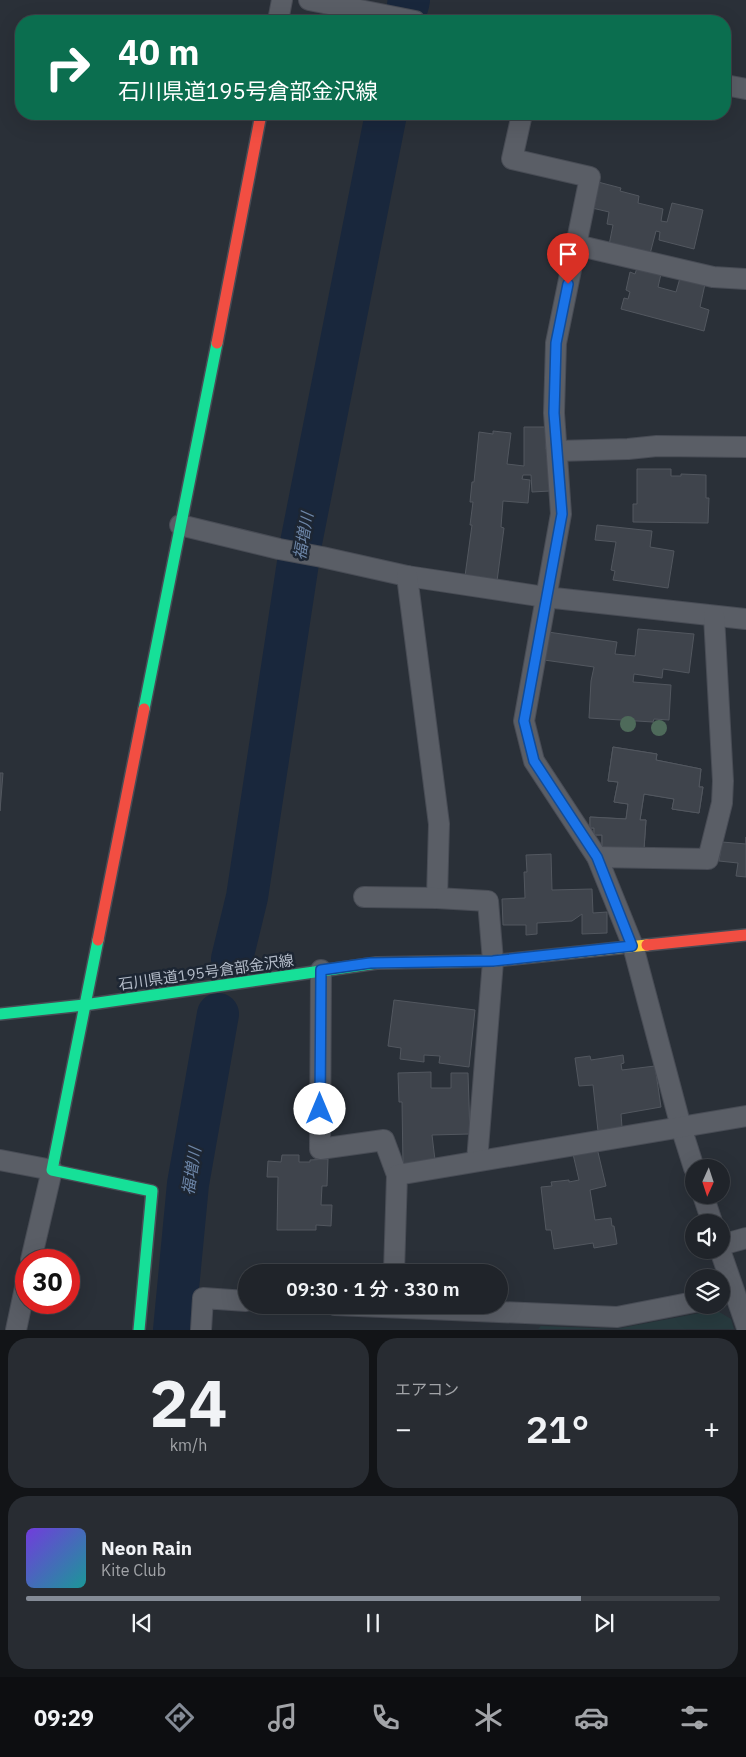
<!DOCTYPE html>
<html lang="ja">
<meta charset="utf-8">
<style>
:root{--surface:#20242a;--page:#282c32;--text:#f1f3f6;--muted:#a2a4a8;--line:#3d4147;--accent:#848b96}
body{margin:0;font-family:"IBM Plex Sans","Noto Sans JP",sans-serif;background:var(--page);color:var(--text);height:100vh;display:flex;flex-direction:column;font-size:19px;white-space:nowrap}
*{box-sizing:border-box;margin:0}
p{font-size:16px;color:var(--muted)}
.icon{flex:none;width:28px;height:28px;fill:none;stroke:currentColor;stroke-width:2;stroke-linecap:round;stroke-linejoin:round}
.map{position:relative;height:1330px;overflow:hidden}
.side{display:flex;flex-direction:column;gap:8px;padding:8px;background:#121417;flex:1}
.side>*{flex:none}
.banner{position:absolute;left:15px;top:15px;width:716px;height:105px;border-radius:20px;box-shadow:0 5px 20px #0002,0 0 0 1px var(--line);background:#0b6e4f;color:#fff;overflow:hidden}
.needle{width:32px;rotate:183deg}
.buttons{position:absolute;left:685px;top:1159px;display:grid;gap:10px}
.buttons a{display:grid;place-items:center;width:45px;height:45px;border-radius:50%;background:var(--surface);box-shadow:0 5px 20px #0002,0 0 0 1px var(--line);font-size:25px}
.speed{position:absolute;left:15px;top:1249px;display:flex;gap:10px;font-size:25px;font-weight:700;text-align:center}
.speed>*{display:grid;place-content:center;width:65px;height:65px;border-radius:50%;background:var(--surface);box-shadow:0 5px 20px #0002,0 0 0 1px var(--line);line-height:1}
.speed .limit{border:8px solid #d22;background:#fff;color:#111}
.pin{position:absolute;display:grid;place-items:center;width:42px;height:42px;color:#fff;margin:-51px -21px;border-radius:50% 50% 50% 0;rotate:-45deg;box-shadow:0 0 5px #0007}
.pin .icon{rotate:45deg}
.me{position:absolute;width:55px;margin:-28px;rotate:0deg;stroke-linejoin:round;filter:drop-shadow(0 0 4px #0008)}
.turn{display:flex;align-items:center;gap:18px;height:105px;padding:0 20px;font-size:22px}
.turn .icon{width:65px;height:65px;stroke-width:2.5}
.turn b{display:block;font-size:35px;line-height:42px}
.big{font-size:38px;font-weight:600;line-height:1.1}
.side .card{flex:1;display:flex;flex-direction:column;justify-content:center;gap:8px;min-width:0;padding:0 18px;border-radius:20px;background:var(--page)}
.side .dial{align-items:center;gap:0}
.dial b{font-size:65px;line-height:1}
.song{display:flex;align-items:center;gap:15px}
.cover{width:60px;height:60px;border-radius:8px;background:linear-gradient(135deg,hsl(260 70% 55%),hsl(180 70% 35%))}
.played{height:5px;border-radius:2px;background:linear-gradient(90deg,var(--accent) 80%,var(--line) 80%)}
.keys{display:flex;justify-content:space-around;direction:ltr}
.heat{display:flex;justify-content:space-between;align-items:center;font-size:28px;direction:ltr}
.side .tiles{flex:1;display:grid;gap:8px;grid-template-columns:1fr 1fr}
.card:last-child{grid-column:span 2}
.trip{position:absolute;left:238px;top:1264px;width:270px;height:50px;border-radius:25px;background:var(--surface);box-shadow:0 5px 20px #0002,0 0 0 1px var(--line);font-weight:600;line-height:50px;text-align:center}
.menu{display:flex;height:80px;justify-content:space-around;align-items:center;background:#0d0e11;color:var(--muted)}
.menu .icon{width:35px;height:35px}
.menu .active{color:var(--accent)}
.menu b{font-size:22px;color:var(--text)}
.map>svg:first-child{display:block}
.green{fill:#273a3e}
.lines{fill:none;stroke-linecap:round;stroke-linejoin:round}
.river{stroke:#19273c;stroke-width:42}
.building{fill:#3f444c;stroke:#52575f}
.street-casing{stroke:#484c55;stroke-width:22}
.fast-casing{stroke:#484c55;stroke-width:14}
.slow-casing{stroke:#484c55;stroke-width:14}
.jam-casing{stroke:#484c55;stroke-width:14}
.street{stroke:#5a5e66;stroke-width:20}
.fast{stroke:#16e098;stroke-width:11}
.slow{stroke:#ffcf43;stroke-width:11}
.jam{stroke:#f24e42;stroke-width:11}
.tree{fill:#4e6a5a}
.route-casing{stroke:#114b97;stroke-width:12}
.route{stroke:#1a73e8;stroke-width:9}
.labels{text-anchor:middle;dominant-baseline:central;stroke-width:5;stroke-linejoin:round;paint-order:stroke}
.street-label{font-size:15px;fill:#b4bcc9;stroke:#1d2633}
.water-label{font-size:16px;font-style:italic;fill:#6d86a8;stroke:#1d2633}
</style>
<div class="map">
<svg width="746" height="1330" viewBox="0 0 746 1330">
<rect width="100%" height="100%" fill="#2a3038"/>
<!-- green -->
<polygon class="green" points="716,1310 731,1319 734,1329 538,1329 541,1326 616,1329"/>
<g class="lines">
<!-- river -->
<g class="river">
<polyline points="408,5 409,0"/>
<polyline points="232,959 247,897 301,543 386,114"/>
<polyline points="174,1330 188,1184 218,1014"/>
</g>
</g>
<!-- building -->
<g class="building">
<polygon points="598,182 621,188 620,191 639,196 638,203 663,209 661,221 667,222 672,203 703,210 694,249 659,240 660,232 656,231 650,254 609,245 613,225 607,224 609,212 592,208"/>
<polygon points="637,268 661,274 658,287 676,292 680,278 705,284 700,307 709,310 704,331 621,309 624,298 628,299 630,292 626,290 630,272 635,274"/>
<polygon points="524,427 546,427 546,449 548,449 550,491 532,492 531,475 523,475 522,479 530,480 528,503 503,501 501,527 504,528 497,581 465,576 472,525 470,525 473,502 470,502 472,482 474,482 479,432 493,434 493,431 511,433 507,464 524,466"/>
<polygon points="637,469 671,469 671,476 681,476 681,474 706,475 706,498 709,498 708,523 633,522 633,504 637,504"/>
<polygon points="597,525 652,531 650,547 674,551 668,588 613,580 615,571 611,570 616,542 595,540"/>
<polygon points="638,629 694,634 689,673 663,669 662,678 634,674 633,682 671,685 669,720 654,719 653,722 589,718 591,681 594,667 544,660 548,632 617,642 615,654 635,656"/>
<polygon points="613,747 657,754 656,760 701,769 699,787 703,787 699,813 672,809 674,799 644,794 640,820 646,820 644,849 602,847 602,835 594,835 594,828 590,828 590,817 626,819 628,804 614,802 618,782 608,781"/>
<polygon points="613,747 657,754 656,760 701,769 699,787 703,787 699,813 672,809 674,799 644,794 640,820 646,820 644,849 602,847 602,835 594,835 594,828 590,828 590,817 626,819 628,804 614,802 618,782 608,781"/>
<polygon points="0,773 3,773 0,811"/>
<polygon points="746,837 746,877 736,876 738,863 719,861 722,842 746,844"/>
<polygon points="551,854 552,890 592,889 593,913 607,912 607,933 582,934 582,914 572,921 537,923 537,934 526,935 526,925 503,925 502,899 525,898 524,872 527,872 526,855"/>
<polygon points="394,1000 475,1010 469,1067 439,1063 440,1056 424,1055 424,1062 400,1059 401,1048 388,1046"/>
<polygon points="623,1055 624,1063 621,1064 622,1070 655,1066 661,1107 621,1114 622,1127 598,1131 593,1085 579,1086 575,1058 590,1056 591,1060"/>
<polygon points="431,1072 431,1088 451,1088 451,1073 468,1073 470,1134 432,1135 435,1160 403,1165 402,1102 399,1102 398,1073"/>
<polygon points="597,1148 606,1186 590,1190 595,1220 611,1218 612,1226 614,1226 617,1244 594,1248 593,1243 554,1249 551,1230 546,1230 541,1187 552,1186 551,1182 569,1180 569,1182 579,1180 573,1154"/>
<polygon points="282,1155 299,1155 299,1162 310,1162 310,1160 328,1159 327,1186 322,1186 321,1205 332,1205 331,1226 316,1225 316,1230 277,1230 278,1177 267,1177 268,1161 281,1162"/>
</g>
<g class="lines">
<defs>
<g id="street">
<polyline points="309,0 415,21"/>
<polyline points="278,21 282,0"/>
<polyline points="725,85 746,89"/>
<polyline points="522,114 512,159 590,177 556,343 554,413 561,514 524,721 534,761 597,857 633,946 681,1127 694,1168"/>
<polyline points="576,245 713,277 746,279"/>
<polyline points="557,451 628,449 657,446 746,447"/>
<polyline points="180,525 279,549 322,557 407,576 545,597 746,619"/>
<polyline points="407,576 439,824 437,898"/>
<polyline points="597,857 708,859 722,803 723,781 714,616"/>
<polyline points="364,897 437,898 488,901 493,961 477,1161"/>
<polyline points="321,970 320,1149 384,1140 397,1175"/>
<polyline points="0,1160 52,1170 31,1260"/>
<polyline points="703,1195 712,1222"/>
<polyline points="721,1245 746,1238"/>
<polyline points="720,1250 746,1325"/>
<polyline points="394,1272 397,1175 746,1116"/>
<polyline points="335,1305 617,1317 694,1302"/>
<polyline points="16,1330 26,1283"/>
<polyline points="201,1330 203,1298 246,1301"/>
</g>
<g id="fast">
<polyline points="144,709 217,343"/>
<polyline points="98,940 52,1170 152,1191 139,1330"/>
<polyline points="0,1014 84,1005 377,963"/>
</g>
<polyline id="slow" points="377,963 493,961 647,945"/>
<g id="jam">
<polyline points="217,343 261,114"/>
<polyline points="98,940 144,709"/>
<polyline points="647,945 746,935"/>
</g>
</defs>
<!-- street casing -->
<use href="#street" class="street-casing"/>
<!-- fast casing -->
<use href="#fast" class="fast-casing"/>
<!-- slow casing -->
<use href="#slow" class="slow-casing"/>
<!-- jam casing -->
<use href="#jam" class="jam-casing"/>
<!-- street -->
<use href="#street" class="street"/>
<!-- fast -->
<use href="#fast" class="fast"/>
<!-- slow -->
<use href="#slow" class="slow"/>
<!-- jam -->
<use href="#jam" class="jam"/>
</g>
<!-- trees -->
<g class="tree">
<circle cx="628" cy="724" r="8"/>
<circle cx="659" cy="728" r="8"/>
</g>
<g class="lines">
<defs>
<polyline id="route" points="320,1109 321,970 370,963 493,961 632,946 597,857 534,761 524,721 562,514 554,413 556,343 568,284"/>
</defs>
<!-- route casing -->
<use href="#route" class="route-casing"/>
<!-- route -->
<use href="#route" class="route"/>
</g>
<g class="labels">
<!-- street labels -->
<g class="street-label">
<text transform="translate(206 972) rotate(-8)">石川県道195号倉部金沢線</text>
</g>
<!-- water labels -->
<g class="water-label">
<text transform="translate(303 536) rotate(-80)">福増川</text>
<text transform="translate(191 1171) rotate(-81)">福増川</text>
</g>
</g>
</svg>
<div class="buttons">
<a><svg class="needle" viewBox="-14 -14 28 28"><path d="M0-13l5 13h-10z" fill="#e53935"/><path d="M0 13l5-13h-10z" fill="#a2a4a8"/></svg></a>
<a><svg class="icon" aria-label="sound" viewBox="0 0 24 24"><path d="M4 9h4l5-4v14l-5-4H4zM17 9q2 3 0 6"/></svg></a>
<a><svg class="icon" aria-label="layers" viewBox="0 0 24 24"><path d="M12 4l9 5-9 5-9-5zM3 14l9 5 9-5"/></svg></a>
</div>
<div class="speed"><div class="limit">30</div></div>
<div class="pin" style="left:568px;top:284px;background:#d93025"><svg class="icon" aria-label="arrive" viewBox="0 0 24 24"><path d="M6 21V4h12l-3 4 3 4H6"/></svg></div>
<svg class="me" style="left:320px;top:1109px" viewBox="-20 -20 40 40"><circle r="19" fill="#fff"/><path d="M0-13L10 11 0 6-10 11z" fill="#1a73e8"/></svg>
<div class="trip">09:30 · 1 分 · 330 m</div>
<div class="banner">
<div class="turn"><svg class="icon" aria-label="right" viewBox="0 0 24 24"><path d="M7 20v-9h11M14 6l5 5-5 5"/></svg><div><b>40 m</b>石川県道195号倉部金沢線</div></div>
</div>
</div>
<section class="side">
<div class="tiles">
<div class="card dial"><b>24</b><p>km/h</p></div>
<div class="card"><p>エアコン</p>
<div class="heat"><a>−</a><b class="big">21°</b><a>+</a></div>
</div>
<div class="card">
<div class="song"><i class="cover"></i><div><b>Neon Rain</b><p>Kite Club</p></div></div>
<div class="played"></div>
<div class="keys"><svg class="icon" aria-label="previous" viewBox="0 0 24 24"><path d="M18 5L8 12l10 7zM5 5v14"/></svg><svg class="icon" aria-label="pause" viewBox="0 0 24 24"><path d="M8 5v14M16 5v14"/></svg><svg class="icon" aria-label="next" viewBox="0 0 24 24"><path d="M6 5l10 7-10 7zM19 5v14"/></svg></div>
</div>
</div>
</section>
<nav class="menu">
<b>09:29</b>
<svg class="icon active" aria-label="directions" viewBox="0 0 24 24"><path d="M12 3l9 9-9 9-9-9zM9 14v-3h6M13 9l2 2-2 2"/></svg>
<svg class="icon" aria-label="music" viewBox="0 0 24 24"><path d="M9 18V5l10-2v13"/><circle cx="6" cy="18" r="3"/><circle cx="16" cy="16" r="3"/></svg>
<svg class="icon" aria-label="phone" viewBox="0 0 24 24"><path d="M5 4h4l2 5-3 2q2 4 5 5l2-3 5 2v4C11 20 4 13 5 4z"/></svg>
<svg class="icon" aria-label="climate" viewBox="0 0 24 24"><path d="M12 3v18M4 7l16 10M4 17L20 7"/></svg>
<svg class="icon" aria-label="car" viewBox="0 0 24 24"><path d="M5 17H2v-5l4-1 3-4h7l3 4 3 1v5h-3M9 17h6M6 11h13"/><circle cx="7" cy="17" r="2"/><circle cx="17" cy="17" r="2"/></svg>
<svg class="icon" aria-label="filters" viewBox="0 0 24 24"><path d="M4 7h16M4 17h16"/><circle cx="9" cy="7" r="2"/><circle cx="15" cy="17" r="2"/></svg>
</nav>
